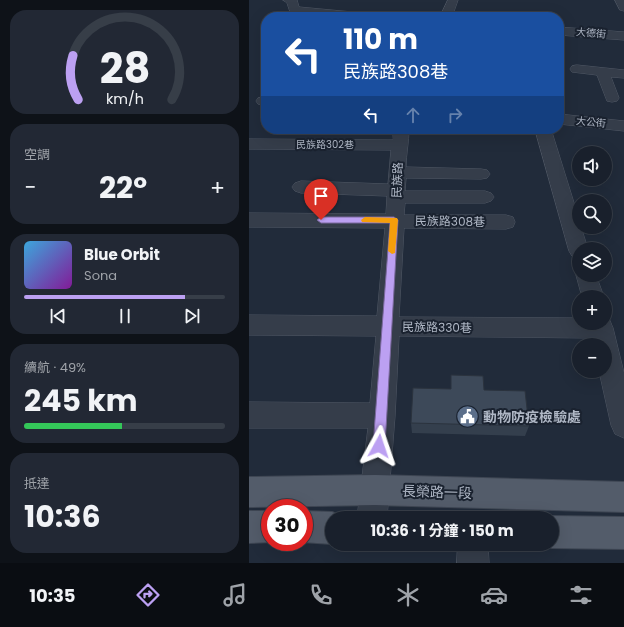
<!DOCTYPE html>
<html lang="zh-TW">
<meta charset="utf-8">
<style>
:root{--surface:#19202c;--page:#222834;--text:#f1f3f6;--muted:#9fa3a9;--line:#373e48;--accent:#bca0f2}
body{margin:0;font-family:Poppins,"Noto Sans TC",sans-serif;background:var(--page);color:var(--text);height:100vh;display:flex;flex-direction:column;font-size:15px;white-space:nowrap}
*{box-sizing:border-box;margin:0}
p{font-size:13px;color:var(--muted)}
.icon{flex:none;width:22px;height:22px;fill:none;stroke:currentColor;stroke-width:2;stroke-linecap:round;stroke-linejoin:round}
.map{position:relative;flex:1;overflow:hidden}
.drawer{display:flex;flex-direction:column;gap:10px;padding:10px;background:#0e1218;width:249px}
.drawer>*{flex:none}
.hud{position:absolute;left:12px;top:12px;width:303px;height:122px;border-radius:16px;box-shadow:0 4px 16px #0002,0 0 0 1px var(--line);background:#1a4fa0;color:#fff;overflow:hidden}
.fabs{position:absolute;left:323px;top:146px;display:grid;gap:8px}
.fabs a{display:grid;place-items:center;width:40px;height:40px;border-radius:50%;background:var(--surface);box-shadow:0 4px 16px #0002,0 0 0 1px var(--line);font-size:20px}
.speed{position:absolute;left:12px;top:499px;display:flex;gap:8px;font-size:20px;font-weight:700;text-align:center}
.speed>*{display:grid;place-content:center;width:52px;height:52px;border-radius:50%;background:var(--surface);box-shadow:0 4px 16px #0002,0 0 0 1px var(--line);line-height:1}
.speed .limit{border:6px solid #d22;background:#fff;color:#111}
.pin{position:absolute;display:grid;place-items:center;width:34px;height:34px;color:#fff;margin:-41px -17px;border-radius:50% 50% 50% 0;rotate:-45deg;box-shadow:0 0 4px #0007}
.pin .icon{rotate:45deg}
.me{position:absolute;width:44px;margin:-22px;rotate:5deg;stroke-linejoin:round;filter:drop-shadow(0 0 3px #0008)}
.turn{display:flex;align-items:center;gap:14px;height:84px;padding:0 16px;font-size:18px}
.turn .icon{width:52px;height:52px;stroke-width:2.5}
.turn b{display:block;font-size:28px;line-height:34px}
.lanes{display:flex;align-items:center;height:38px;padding:0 16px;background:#0003;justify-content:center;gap:20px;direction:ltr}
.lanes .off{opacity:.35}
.big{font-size:30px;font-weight:700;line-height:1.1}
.drawer .card{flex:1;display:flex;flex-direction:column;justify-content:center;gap:6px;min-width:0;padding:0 14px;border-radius:16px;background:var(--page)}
.drawer .dial{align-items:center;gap:0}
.dial svg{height:104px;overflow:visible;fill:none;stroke:var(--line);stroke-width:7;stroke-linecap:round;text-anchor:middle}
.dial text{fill:var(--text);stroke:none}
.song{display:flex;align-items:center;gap:12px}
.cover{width:48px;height:48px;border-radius:6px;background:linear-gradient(135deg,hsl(200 70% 55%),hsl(290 70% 35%))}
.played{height:4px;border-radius:2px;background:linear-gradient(90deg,var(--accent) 80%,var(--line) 80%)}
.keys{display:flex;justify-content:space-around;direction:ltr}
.heat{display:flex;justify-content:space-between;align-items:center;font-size:22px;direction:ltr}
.charge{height:6px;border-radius:3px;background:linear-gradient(90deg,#34c759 49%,var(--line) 0)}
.trip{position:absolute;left:76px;top:511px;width:234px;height:40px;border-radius:20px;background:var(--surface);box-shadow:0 4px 16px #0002,0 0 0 1px var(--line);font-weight:700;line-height:40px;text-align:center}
.tab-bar{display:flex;height:64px;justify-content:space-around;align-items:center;background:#0a0d12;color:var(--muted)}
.tab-bar .icon{width:28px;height:28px}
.tab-bar .on{color:var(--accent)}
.tab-bar b{font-size:18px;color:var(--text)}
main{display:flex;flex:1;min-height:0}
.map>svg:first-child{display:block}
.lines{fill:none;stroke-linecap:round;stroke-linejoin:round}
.minor-casing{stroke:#505865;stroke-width:1}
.major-casing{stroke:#3e4653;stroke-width:2}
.minor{fill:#353d4a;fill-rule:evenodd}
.major{fill:#535c6a;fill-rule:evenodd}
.wall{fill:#343f4d}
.building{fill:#3d4959;stroke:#2b333e}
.route{fill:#bca0f2;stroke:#7a689d}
.slow{fill:#f59e0b}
.labels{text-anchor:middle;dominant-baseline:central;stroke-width:4;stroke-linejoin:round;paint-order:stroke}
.far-street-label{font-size:10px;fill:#b0b8c6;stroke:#1a222f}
.street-label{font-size:12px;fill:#b0b8c6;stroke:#1a222f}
.near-poi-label{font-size:14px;font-weight:bold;fill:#b0b8c6;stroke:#1a222f;text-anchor:start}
.near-street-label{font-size:14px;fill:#b0b8c6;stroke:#1a222f}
</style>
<main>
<section class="drawer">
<div class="card dial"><svg viewBox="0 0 100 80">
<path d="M14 69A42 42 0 1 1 86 69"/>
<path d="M14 69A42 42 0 0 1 10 35" stroke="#bca0f2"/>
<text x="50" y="56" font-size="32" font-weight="700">28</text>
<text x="50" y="72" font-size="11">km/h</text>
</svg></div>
<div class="card"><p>空調</p>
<div class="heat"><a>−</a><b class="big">22°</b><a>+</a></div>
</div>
<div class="card">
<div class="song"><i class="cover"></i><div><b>Blue Orbit</b><p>Sona</p></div></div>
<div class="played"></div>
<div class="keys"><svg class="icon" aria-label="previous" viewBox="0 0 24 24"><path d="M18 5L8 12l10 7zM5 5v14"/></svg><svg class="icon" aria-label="pause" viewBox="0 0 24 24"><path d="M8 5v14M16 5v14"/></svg><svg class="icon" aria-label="next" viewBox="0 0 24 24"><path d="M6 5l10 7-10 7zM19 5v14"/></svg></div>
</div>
<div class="card"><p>續航 · 49%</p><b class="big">245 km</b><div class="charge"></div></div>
<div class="card"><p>抵達</p><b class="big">10:36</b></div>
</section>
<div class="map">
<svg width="375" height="563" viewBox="0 0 375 563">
<rect width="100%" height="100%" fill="#212b3a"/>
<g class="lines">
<defs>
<g id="minor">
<polygon points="34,0 48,0 50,7 125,14 129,15 131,17 87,17 45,13 41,12 38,3"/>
<polygon points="199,0 209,0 203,17 191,17"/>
<polygon points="366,0 375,0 375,11 371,10"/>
<polygon points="286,12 290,13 292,17 280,17 282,13"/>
<polygon points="310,27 375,32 375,40 310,35"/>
<polygon points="328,65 375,70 375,78 362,77 370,98 368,101 363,102 358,101 348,75 323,72 321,69 323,66"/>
<polygon points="14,97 17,97 17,106 9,104 7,101 9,98"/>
<polygon points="310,114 375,121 375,131 310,124"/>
<path d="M144 129H160C160 142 157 154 157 167L232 169 238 170 241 174 238 178 232 179 157 178 156 191H236L242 193 245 197 242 201 236 203H156L155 215H257L264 217 266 222 264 227 257 229 155 228 150 317 330 318V323H356V315L359 316 364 328 375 373V438L366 434 362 425 350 371H356V345H345L343 338 150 336 146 416 138 518H108L119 428H0V402L121 403 127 336 0 335V315L128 316 136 228 0 227V213L137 214 138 196 52 193 46 191 43 187 46 183 52 181 139 184 142 150 0 149V139L144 140Z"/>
<polygon points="286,129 302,129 330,219 330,227 332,227 339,249 330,249 330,258 323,256 320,251"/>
<polygon points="330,269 330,275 347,275 355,297 333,297 327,275"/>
<polygon points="209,544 239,544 240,563 208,563"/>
</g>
<g id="major">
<polygon points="126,475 375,482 375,512 126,505 0,507 0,477"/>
<polygon points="0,511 21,511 21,542 23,542 0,543"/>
<polygon points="55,511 83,512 94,517 95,518 83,518 83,544 53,542 55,542"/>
<polygon points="303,516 375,517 375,549 303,548 294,544 303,544 303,518 299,518"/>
</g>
</defs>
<!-- minor casing -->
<use href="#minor" class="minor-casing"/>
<!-- major casing -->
<use href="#major" class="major-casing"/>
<!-- minor -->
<use href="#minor" class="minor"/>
<!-- major -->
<use href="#major" class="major"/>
</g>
<!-- wall -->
<polygon class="wall" points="202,375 235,390 280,426 276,436 163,433 162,423 202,389"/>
<!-- building -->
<polygon class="building" points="202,375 234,376 235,390 276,391 280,426 162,423 164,388 202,389"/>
<!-- route -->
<polygon class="route" points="72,217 145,217 149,220 136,446 134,450 130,452 126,450 124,446 141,223 72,223 68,220"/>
<!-- slow -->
<polygon class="slow" points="116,217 148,218 149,220 146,253 143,254 139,251 141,223 113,222 112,220"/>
<!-- icons -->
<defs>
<symbol id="civic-disc" viewBox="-11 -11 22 22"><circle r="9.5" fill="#5c6f8a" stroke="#1a222f"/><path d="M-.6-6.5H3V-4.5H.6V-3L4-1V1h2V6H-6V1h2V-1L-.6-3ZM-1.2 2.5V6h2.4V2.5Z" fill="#fff"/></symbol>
</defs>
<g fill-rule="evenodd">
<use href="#civic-disc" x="206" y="404" width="25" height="25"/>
</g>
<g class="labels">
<!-- far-street labels -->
<g class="far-street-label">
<text transform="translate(342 33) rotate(5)">大德街</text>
<text transform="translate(342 122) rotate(6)">大公街</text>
<text x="76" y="144">民族路302巷</text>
</g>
<!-- street labels -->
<g class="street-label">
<text transform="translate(148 180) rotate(-88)">民族路</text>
<text transform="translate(201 221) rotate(1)">民族路308巷</text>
<text transform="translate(188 327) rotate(1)">民族路330巷</text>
</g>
<!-- near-poi labels -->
<g class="near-poi-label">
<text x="234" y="417">動物防疫檢驗處</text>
</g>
<!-- near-street labels -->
<g class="near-street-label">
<text transform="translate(188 492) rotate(2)">長榮路一段</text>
</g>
</g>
</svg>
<div class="fabs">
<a><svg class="icon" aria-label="sound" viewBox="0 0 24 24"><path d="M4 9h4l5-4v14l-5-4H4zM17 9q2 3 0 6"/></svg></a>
<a><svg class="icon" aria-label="search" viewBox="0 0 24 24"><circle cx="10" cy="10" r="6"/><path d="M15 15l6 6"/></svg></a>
<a><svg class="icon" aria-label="layers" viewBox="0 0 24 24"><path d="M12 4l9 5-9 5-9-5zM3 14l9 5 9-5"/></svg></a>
<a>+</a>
<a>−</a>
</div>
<div class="speed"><div class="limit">30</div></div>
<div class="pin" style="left:72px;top:220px;background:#d93025"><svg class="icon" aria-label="arrive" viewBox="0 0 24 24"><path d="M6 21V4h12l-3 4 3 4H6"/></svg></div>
<svg class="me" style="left:130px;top:446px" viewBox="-20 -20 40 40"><path d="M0-17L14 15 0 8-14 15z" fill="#bca0f2" stroke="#fff" stroke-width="4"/></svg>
<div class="trip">10:36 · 1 分鐘 · 150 m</div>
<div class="hud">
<div class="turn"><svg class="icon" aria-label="left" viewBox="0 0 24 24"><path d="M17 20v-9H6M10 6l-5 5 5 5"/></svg><div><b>110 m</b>民族路308巷</div></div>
<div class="lanes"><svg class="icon" aria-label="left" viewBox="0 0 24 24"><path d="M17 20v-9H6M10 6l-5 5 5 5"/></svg><svg class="icon off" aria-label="ahead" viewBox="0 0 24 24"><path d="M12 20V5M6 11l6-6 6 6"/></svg><svg class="icon off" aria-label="right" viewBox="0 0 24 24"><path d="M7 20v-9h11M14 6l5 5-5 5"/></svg></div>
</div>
</div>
</main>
<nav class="tab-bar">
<b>10:35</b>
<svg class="icon on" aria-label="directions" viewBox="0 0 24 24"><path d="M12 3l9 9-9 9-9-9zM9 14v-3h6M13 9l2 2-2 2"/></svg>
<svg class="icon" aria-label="music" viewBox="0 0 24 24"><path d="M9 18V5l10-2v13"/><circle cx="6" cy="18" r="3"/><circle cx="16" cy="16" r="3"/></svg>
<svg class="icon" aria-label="phone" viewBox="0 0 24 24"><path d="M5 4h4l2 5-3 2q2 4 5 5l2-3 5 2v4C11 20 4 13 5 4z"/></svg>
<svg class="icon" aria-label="climate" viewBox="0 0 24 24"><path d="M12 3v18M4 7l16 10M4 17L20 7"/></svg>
<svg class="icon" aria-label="car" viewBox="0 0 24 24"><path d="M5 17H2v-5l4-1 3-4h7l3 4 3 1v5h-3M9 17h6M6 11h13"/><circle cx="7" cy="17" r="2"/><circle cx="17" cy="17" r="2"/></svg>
<svg class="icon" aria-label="filters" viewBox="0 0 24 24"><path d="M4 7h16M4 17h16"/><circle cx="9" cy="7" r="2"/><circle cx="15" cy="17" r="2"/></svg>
</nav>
